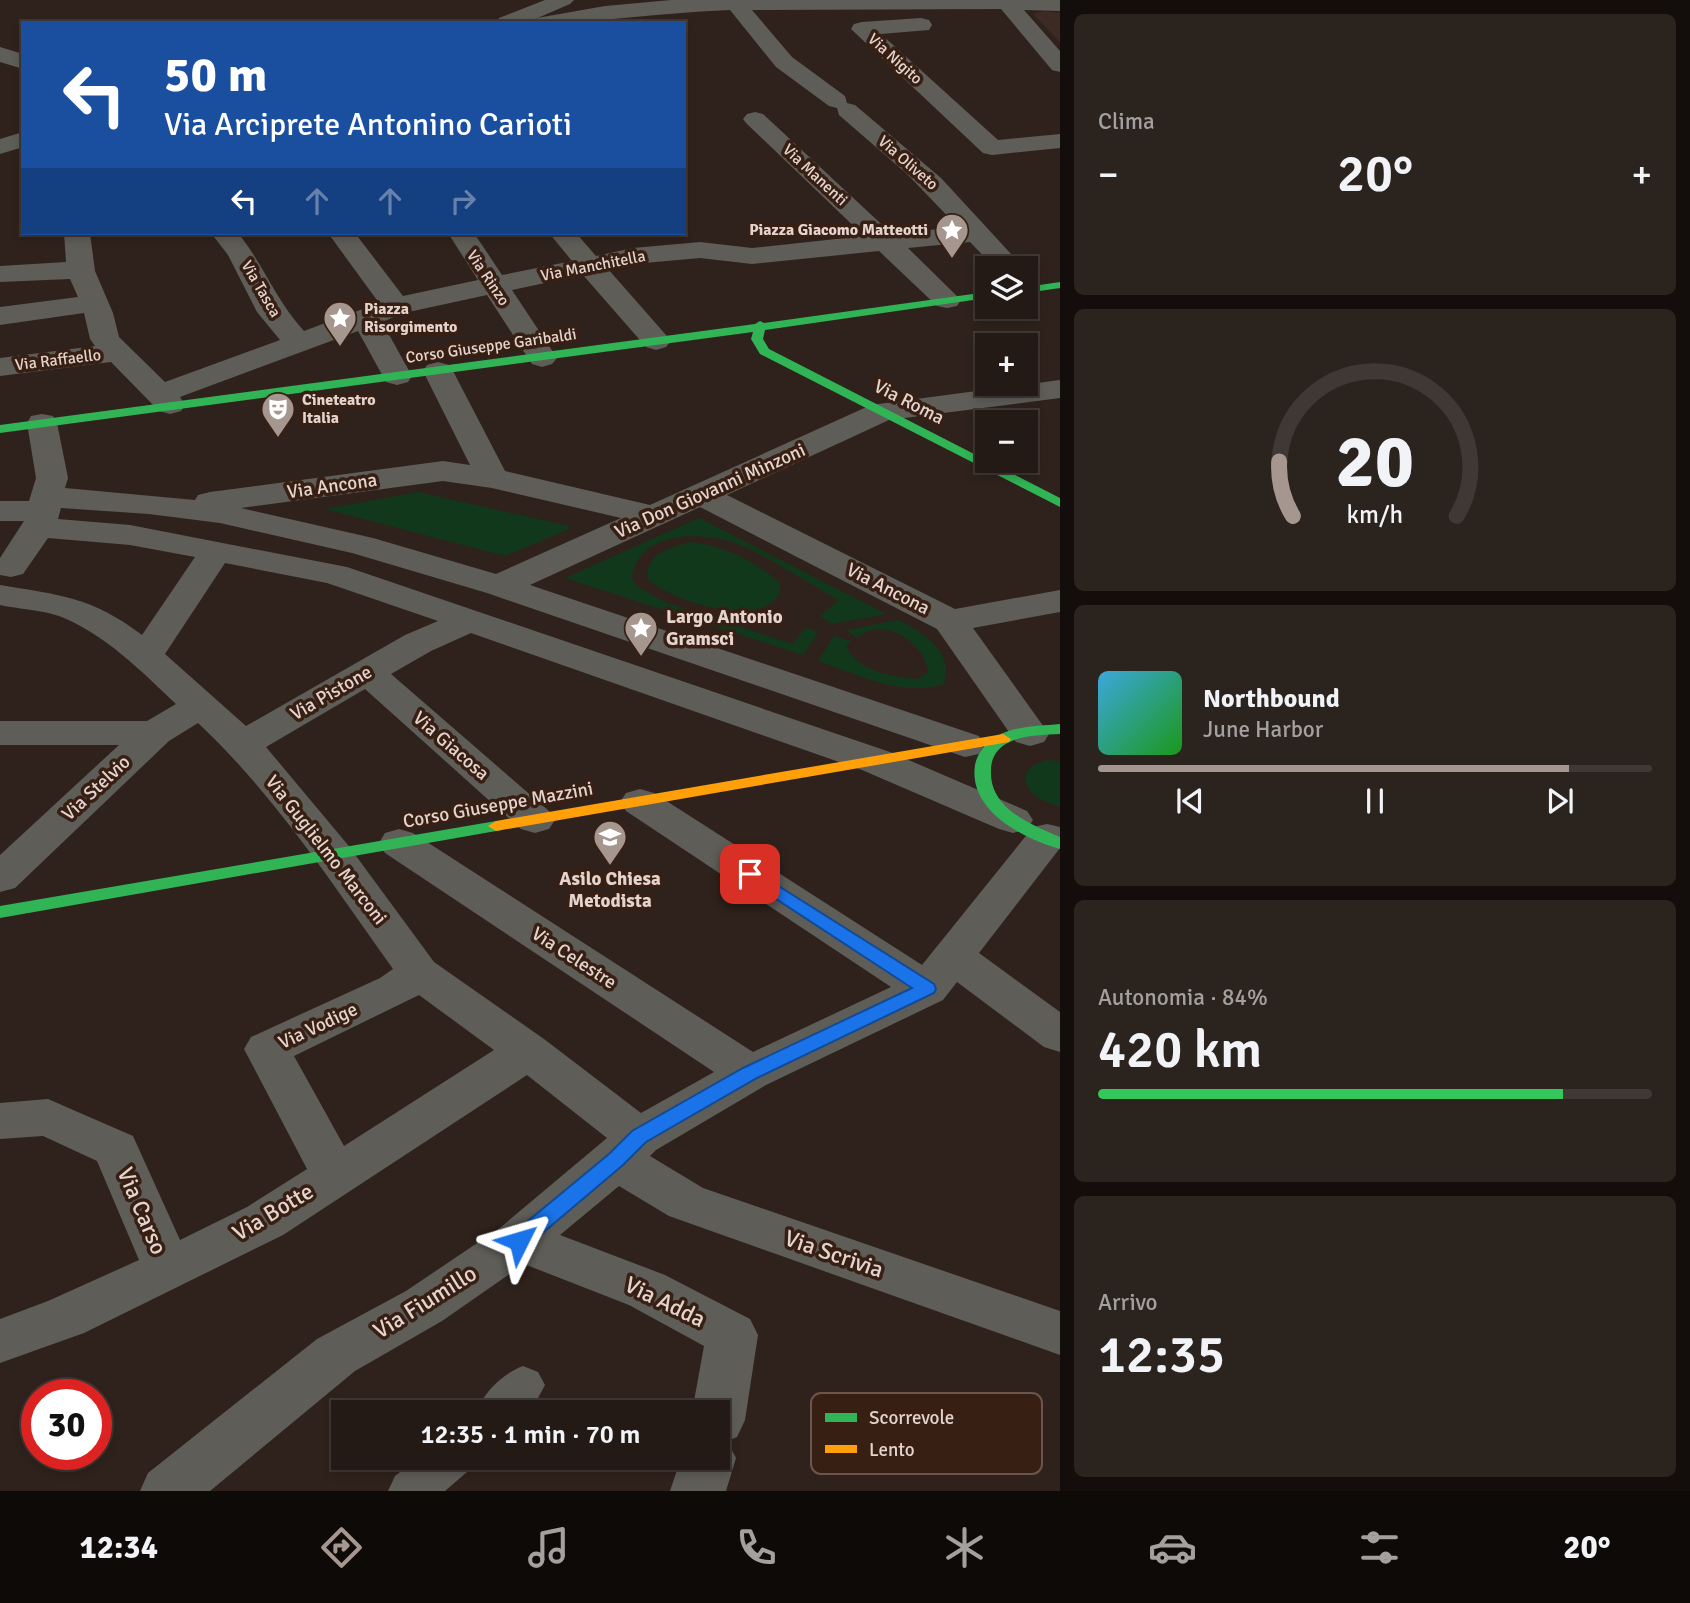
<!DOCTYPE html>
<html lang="it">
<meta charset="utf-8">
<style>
:root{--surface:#231a15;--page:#2b231e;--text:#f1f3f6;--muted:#a3a1a0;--line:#403834;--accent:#a5968f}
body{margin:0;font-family:Signika,sans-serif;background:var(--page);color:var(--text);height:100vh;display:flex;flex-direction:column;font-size:26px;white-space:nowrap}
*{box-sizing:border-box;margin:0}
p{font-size:23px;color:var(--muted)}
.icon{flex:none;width:38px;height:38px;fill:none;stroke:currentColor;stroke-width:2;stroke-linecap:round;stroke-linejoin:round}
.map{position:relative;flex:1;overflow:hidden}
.side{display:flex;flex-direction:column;gap:14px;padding:14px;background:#130e0c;width:630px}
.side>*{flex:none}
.guide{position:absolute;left:21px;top:21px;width:665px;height:214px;border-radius:0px;box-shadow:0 4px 10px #0003,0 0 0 2px var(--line);background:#1a4fa0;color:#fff;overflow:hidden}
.fabs{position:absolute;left:975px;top:256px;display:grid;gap:14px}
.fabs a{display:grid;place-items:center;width:63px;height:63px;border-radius:0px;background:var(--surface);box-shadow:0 4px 10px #0003,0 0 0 2px var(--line);font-size:35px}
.speed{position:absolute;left:21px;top:1379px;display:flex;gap:14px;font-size:35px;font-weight:700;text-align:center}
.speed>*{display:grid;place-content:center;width:91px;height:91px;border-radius:50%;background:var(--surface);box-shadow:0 4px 10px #0003,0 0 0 2px var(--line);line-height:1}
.speed .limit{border:10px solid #d22;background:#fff;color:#111}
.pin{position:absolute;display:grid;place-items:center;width:60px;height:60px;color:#fff;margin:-30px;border-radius:14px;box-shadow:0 4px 10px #0006}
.me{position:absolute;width:77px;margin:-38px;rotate:50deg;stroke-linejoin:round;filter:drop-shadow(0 0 5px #0008)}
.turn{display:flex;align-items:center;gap:24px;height:147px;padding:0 28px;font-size:32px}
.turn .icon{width:91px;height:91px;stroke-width:2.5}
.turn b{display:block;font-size:49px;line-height:60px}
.lanes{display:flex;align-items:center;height:66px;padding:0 28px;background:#0003;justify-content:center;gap:35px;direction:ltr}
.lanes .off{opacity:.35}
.big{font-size:52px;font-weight:600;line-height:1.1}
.side .card{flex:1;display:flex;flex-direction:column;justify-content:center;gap:10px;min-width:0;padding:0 24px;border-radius:10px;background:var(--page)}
.side .dial{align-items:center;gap:0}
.dial svg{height:182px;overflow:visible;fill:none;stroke:var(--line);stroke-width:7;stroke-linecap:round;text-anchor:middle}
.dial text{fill:var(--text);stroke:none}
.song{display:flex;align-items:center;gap:21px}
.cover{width:84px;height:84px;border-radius:10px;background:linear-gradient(135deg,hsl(200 70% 55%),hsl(120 70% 35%))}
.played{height:7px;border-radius:4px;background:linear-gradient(90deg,var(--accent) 85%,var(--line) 85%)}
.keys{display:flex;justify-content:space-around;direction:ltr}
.heat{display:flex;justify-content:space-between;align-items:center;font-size:38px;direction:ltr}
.charge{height:10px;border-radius:5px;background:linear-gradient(90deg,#34c759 84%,var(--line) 0)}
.trip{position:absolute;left:331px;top:1400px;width:399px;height:70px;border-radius:0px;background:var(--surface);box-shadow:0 4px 10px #0003,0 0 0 2px var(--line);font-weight:600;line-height:70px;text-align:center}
.menu{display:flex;height:112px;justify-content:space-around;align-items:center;background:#0e0a08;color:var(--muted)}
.menu .icon{width:49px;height:49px}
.menu .active{color:var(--accent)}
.menu b{font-size:32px;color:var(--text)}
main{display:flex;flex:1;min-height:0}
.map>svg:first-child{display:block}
.education{fill:#3b2b22}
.green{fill:#12381c}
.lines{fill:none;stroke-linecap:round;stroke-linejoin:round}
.lane{fill:#5e5d58;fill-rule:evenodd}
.street{fill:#5e5d58;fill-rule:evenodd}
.fast{fill:#30b455;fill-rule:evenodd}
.slow{fill:#ff9f0a;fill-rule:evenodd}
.route{fill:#1a73e8;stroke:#114b97;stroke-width:2}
.labels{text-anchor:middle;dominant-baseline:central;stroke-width:7;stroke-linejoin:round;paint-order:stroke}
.far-street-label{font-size:16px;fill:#e5d4cd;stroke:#371f14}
.far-poi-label{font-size:16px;font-weight:bold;fill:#e5d4cd;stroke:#371f14;text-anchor:start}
.street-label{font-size:19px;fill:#e5d4cd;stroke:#371f14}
.poi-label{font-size:19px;font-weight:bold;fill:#e5d4cd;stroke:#371f14;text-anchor:start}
.near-street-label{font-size:23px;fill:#e5d4cd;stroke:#371f14}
.key{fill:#371f14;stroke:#6b554c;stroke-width:2}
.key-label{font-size:19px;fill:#e5d4cd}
</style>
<main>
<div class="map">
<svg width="1060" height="1491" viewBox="0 0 1060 1491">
<rect width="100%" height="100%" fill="#2f221c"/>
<!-- education -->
<polygon class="education" points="1044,11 1060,13 1060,42 1033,14"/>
<!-- green -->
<g class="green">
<polygon points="418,492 569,526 569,529 505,556 325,509"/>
<path d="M699 518 886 614 832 624 820 616 839 600C808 583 766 555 735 543 700 531 639 531 632 577L636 586 667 603 793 644 806 627 818 633 803 655 565 578Z"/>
<path d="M691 542C724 546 755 561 780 583V594C776 597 772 603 768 605 740 621 667 599 647 578 648 552 670 548 691 542Z"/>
<path d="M898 620C923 633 954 650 944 684 903 698 857 674 818 661L834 636 851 641 846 647C859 672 893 677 919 679L928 672C926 642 881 615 857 638L846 630Z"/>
<path d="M1047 760 1060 761V806C1042 802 1027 795 1025 776L1032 766Z"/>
</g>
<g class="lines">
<!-- lane -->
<g class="lane">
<path d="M523 1366 538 1372 545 1385 538 1398 526 1412H476C485 1391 502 1374 523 1366Z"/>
<polygon points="418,1458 474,1458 467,1472 445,1491 388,1491 395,1476"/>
</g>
<!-- street -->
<g class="street">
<polygon points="545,0 574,0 570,4 526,23 496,23 499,18"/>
<path d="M671 0H1060V11L1024 10 1060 51V72L1052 70 1001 9 752 10 792 57 845 96 847 103 855 105 941 178 1024 268H995L970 242 908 248 961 300 957 306 947 308 937 306 879 251 752 264 700 258 633 264 608 269 666 335 671 341 666 347 656 350 646 347 583 275 512 290 557 358 552 364 542 367 532 364 487 295 404 313 382 322 412 376 408 382 397 385 386 382 358 331 180 397 185 405 181 411 170 414 159 411 111 362 0 376V358L95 346 90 339 84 313 0 325V307L78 297 70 279 0 282V266L66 262 64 233H90L95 271 113 313 119 337 165 382 280 340 257 312 228 255 211 233H238C264 265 275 299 304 331L379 303 328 233H355L403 296 478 280 448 233H474L502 275 572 261 549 233H576L596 256 633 248 700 242 752 248 864 236 747 124 743 119 747 114 755 112 763 114 892 234 958 227 907 174 839 115 837 108 829 106 776 67 730 10C664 12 600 23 534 23L537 18 605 6Z"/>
<polygon points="921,18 929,20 932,25 929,30 881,34 998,140 1060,134 1060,148 992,155 983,153 851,29 854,24 862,22"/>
<polygon points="0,47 23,54 23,69 0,62"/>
<polygon points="23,132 23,147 0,154 0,139"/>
<path d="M438 362 449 365 453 371 505 471 650 505 871 405 1060 380V398L889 420 727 495 955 609 1060 590V612L973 628 1049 734 1044 742 1030 746 1016 742 937 629 700 507 530 585 979 736 984 745 979 754 965 757 487 593 352 553 220 523 149 514 61 508 58 519 130 525 347 567 890 752 1027 811 1033 820 1027 829 1013 833 999 829 862 770 471 633 431 651 391 674 549 811 555 820 549 829 535 833 521 829 365 689 266 747 348 845 434 962 544 1039 641 1113 714 1072 385 853 379 843 385 833 399 829 413 833 753 1052 891 987 626 811 620 802 626 793 640 789 654 793 922 965 1033 827 1047 824 1060 827V848L979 953 1060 1012V1052L1044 1047 957 982 943 1000 766 1085 656 1150 650 1156 703 1188 1060 1311V1355L669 1216 619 1186 560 1235 665 1275 750 1319 758 1335 745 1420 737 1437 727 1441 736 1458 726 1491H670L681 1458H718V1412H692L704 1346 629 1305 524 1264 442 1321 355 1371 210 1491H140L148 1473 317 1339 406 1291 501 1227 607 1138 527 1075 283 1235 84 1333 0 1363V1319L48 1301 139 1260 97 1161 43 1136 0 1139V1103L48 1099 133 1136 180 1240 247 1207 307 1169 244 1049 251 1037 380 978 393 969C333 885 274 794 198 723L169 741 15 888 0 892V855L119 745H0V721H147L176 704C141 671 105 634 59 616 41 610 19 609 0 605V585C60 595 92 597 142 635L195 557 130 545 48 538 23 574 11 577 0 575V558L24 521H0V501H29L36 478 27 423 31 416 42 414 53 416 57 423 68 478 65 488 195 500 198 495 210 492 443 461 470 465 423 371 427 365ZM443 481 492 488 621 518 496 574 373 538 241 508ZM225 563 327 583 438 621 405 635 246 726 165 654ZM419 995 494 1050 344 1146 294 1056Z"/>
</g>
<!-- fast -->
<g class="fast">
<polygon points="1060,282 1060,288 1026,293 1026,287"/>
<polygon points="987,292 987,298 765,330 763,339 769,349 1060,498 1060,507 760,354 751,339 753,332 0,433 0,425 755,324 760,321 764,323"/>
<path d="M1060 724V734C1044 735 1026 735 1012 741 999 746 991 756 991 770 989 808 1030 824 1060 837V849C1024 839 968 811 975 765 977 754 986 741 997 736 1015 726 1039 726 1060 724Z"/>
<polygon points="496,821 504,826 502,830 0,918 0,906"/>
</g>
<!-- slow -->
<polygon class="slow" points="1003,734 1011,739 1009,742 496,831 488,826 496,821"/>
</g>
<!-- route -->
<polygon class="route" points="750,868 934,984 936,989 934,993 757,1078 646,1142 623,1165 526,1247 519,1249 511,1247 508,1241 511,1235 609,1154 632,1131 743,1068 912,988 744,878 742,874"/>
<!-- icons -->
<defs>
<symbol id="sight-pin" viewBox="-11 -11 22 30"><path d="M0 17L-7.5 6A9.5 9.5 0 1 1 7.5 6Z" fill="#a5968f" stroke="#371f14"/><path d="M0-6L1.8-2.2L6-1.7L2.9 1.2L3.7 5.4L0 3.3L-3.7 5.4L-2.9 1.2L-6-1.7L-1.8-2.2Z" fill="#fff"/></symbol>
<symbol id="theatre-pin" viewBox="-11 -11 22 30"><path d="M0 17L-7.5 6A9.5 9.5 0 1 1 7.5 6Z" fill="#a5968f" stroke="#371f14"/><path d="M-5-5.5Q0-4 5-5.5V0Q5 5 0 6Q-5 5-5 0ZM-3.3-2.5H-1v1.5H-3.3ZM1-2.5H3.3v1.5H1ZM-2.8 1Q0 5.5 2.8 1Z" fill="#fff"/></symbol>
<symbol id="school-pin" viewBox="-11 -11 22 30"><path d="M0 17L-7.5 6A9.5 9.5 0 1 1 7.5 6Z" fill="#a5968f" stroke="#371f14"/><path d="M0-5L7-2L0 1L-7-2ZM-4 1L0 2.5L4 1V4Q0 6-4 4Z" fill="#fff"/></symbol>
</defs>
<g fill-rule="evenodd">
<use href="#sight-pin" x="933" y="211" width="38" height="52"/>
<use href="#sight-pin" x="321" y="299" width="38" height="52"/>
<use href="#theatre-pin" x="259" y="390" width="38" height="52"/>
<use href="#sight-pin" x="622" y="609" width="38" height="52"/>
<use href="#school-pin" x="591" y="818" width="38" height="52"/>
</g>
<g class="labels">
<!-- far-street labels -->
<g class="far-street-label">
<text transform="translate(895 59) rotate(42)">Via Nigito</text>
<text transform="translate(908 163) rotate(41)">Via Oliveto</text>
<text transform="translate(815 175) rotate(43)">Via Manenti</text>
<text transform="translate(593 266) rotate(-11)">Via Manchitella</text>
<text transform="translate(488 278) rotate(56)">Via Rinzo</text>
<text transform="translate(261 289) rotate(60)">Via Tasca</text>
<text transform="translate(491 346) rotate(-8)">Corso Giuseppe Garibaldi</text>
<text transform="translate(58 360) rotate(-7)">Via Raffaello</text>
</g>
<!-- far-poi labels -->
<g class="far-poi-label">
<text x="928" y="230" text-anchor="end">Piazza Giacomo Matteotti</text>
<text x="364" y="309">Piazza<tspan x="364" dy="18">Risorgimento</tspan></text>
<text x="302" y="400">Cineteatro<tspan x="302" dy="18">Italia</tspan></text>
</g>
<!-- street labels -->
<g class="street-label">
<text transform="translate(909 402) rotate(27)">Via Roma</text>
<text transform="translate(332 486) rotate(-8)">Via Ancona</text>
<text transform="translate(710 491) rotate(-24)">Via Don Giovanni Minzoni</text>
<text transform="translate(888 589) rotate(27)">Via Ancona</text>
<text transform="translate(331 693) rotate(-30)">Via Pistone</text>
<text transform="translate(451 746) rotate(41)">Via Giacosa</text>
<text transform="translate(96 788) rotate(-43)">Via Stelvio</text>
<text transform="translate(498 805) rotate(-10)">Corso Giuseppe Mazzini</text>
<text transform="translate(326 850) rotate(52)">Via Guglielmo Marconi</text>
<text transform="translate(574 958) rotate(33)">Via Celestre</text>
<text transform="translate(318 1026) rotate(-25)">Via Vodige</text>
</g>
<!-- poi labels -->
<g class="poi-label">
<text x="666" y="617">Largo Antonio<tspan x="666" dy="22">Gramsci</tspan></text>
<text x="610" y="879" text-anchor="middle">Asilo Chiesa<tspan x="610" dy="22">Metodista</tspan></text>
</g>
<!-- near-street labels -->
<g class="near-street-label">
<text transform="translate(142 1211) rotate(67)">Via Carso</text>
<text transform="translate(273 1212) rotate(-31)">Via Botte</text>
<text transform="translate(834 1254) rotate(19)">Via Scrivia</text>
<text transform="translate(425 1302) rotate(-32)">Via Fiumillo</text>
<text transform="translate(665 1302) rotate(26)">Via Adda</text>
</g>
</g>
<!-- legend -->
<rect x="811" y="1393" width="231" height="81" rx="10" class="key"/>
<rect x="825" y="1413" width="32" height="9" fill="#30b455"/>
<rect x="825" y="1445" width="32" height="8" fill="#ff9f0a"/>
<g class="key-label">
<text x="869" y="1424">Scorrevole</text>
<text x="869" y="1456">Lento</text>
</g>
</svg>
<div class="fabs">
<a><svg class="icon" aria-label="layers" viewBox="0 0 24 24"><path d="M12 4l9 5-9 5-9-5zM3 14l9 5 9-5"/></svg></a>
<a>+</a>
<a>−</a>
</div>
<div class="speed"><div class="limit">30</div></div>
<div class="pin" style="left:750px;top:874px;background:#d93025"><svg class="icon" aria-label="arrive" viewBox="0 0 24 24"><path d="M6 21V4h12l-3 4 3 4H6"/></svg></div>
<svg class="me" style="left:519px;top:1241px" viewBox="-20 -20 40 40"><path d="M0-17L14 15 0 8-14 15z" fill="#1a73e8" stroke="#fff" stroke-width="4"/></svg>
<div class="trip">12:35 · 1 min · 70 m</div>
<div class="guide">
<div class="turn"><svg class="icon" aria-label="left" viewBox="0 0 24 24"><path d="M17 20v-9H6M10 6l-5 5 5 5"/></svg><div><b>50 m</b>Via Arciprete Antonino Carioti</div></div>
<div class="lanes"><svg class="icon" aria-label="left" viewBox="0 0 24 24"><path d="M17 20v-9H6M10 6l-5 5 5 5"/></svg><svg class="icon off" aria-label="ahead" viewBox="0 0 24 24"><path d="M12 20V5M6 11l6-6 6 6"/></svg><svg class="icon off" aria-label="ahead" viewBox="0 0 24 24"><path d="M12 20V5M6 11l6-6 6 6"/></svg><svg class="icon off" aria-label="right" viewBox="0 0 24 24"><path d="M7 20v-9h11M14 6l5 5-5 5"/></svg></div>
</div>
</div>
<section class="side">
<div class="card"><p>Clima</p>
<div class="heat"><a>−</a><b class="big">20°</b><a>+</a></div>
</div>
<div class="card dial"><svg viewBox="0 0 100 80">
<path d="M14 69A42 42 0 1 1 86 69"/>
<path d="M14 69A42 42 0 0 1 8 45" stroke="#a5968f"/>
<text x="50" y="56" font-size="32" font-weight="700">20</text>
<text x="50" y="72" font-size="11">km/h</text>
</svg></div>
<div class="card">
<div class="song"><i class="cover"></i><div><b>Northbound</b><p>June Harbor</p></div></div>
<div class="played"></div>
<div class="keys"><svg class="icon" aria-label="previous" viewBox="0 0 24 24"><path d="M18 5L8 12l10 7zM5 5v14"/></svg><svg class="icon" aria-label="pause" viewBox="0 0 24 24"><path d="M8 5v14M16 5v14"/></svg><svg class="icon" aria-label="next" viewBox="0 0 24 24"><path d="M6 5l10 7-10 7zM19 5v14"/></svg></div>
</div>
<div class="card"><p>Autonomia · 84%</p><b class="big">420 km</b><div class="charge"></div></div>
<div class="card"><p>Arrivo</p><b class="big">12:35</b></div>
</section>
</main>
<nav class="menu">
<b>12:34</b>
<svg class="icon active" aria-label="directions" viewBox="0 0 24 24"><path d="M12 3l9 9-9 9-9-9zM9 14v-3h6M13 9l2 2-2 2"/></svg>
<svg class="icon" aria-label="music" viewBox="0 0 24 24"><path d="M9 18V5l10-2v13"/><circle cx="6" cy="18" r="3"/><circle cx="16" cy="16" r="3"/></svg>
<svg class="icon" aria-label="phone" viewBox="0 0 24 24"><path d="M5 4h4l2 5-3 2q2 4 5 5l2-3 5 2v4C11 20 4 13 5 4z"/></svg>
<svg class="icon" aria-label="climate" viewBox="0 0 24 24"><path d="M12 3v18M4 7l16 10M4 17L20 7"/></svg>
<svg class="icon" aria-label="car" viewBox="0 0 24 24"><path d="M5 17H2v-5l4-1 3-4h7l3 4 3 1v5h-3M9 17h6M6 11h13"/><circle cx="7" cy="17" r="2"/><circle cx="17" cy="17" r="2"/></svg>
<svg class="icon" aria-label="filters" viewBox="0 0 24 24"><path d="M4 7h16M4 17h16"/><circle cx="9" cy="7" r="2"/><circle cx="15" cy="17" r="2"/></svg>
<b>20°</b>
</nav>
